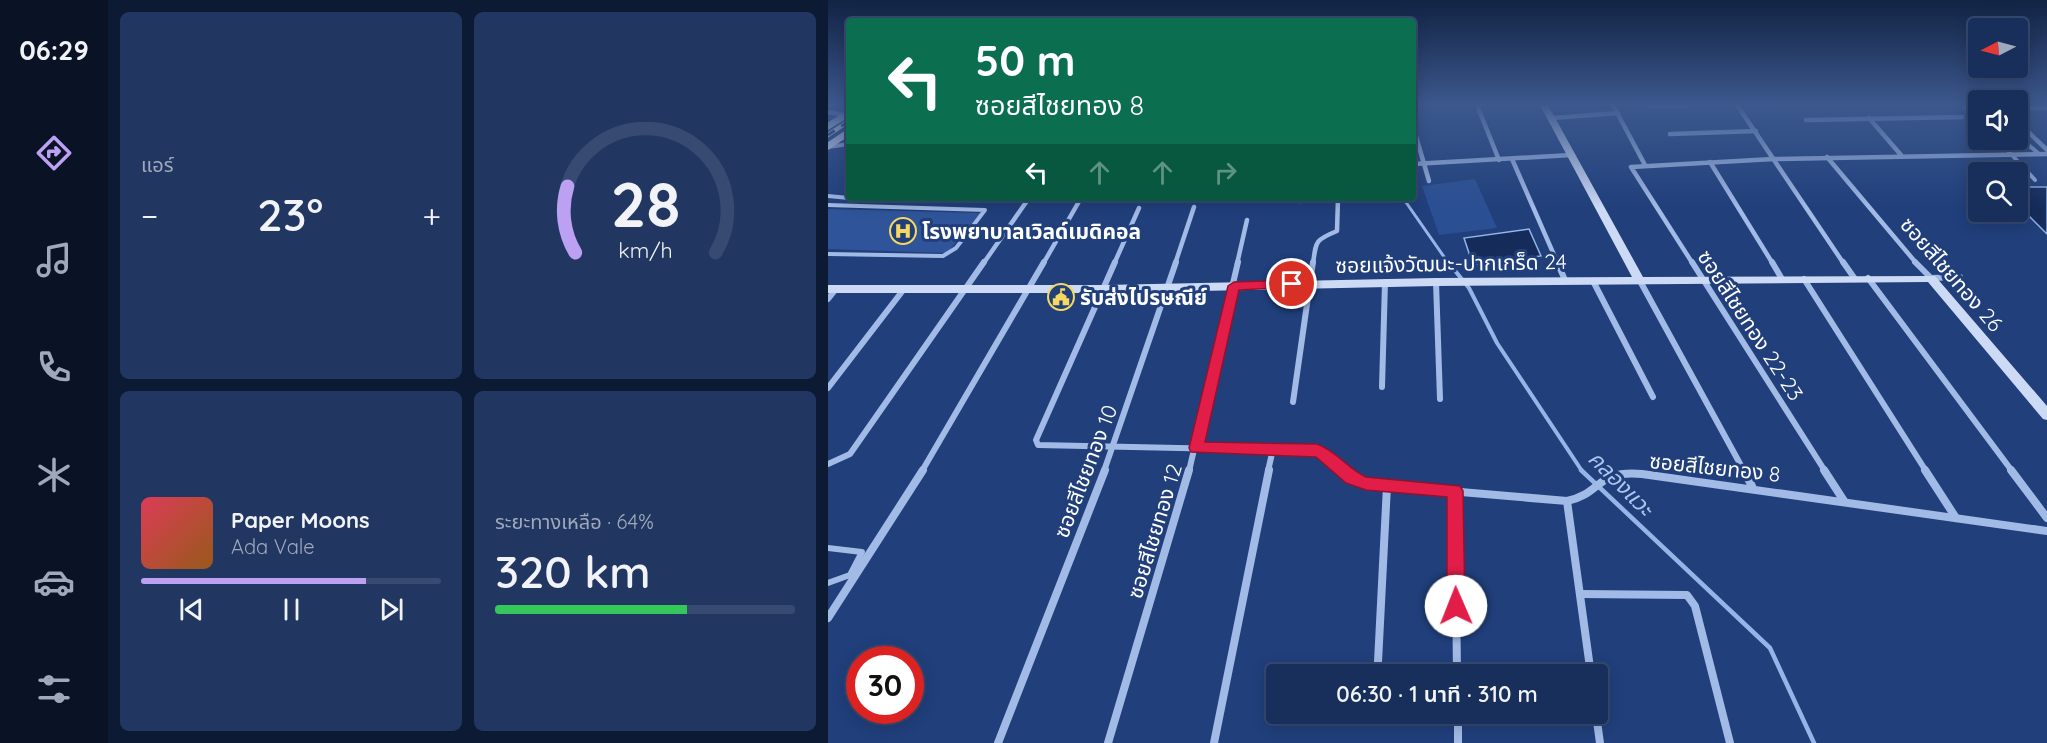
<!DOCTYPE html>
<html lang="th">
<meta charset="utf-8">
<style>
:root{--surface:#182f5c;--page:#213762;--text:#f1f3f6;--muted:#9fa9bb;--line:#364a72;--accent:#bca0f2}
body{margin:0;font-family:Quicksand,"Noto Sans Thai",sans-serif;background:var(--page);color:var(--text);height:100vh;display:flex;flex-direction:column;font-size:22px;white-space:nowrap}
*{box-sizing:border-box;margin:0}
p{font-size:20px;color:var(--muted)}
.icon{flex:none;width:33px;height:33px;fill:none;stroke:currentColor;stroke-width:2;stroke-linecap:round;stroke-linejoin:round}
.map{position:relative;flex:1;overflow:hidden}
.details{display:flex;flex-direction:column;gap:12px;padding:12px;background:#0d1a33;width:720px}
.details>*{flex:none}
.hud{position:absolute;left:18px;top:18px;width:570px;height:183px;border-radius:6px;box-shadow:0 3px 15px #0003,0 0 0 2px var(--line);background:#0b6e4f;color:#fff;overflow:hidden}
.needle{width:39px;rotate:264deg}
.buttons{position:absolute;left:1140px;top:18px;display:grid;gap:12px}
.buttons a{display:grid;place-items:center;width:60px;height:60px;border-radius:6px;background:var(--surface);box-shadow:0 3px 15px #0003,0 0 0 2px var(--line);font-size:30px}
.speed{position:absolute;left:18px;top:646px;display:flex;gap:12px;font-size:30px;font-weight:700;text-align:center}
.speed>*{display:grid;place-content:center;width:78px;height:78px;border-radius:50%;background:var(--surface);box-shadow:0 3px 15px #0003,0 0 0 2px var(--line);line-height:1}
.speed .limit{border:9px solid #d22;background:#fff;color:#111}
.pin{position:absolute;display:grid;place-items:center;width:51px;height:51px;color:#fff;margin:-26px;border:3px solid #fff;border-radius:50%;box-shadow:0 2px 6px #0007}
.me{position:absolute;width:66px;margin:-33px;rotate:359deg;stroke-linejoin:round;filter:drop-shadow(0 0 4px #0008)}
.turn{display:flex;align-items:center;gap:21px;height:126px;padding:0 30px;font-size:27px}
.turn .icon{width:78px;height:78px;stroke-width:2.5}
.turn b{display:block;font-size:42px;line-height:51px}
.lanes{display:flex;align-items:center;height:57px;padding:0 30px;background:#0003;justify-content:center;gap:30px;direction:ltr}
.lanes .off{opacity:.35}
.big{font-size:45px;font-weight:600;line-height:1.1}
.details .card{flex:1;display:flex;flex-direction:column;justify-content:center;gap:9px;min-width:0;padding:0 21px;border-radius:9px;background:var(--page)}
.details .dial{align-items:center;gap:0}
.dial svg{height:156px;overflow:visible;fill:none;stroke:var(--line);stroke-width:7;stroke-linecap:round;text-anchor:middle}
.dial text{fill:var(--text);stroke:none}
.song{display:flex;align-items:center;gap:18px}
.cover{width:72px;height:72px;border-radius:9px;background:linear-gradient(135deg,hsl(350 70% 55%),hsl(30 70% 35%))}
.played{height:6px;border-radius:3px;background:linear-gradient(90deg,var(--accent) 75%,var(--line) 75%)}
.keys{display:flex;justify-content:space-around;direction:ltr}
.heat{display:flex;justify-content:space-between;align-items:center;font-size:33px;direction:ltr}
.charge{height:9px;border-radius:4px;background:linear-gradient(90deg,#34c759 64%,var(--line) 0)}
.details .tiles{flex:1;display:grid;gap:12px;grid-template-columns:repeat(2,1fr)}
.trip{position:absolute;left:438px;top:664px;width:342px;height:60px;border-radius:6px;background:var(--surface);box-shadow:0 3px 15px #0003,0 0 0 2px var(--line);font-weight:600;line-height:60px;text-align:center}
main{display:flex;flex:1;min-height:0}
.dock{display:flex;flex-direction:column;width:108px;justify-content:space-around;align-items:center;background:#0a1325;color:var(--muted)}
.dock .icon{width:42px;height:42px}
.dock .active{color:var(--accent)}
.dock b{font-size:27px;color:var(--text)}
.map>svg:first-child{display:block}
.green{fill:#2a4f93}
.water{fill:#152c5b;stroke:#95b4e8;stroke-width:1.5}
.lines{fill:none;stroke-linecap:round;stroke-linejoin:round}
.stream-far2{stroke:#95b4e8;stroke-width:3}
.stream-far1{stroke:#95b4e8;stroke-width:4}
.stream{stroke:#95b4e8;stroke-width:4.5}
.building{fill:#2f5499}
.lane-far1{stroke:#a2bae6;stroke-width:4}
.lane{stroke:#a2bae6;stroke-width:6}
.street-far2{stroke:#a2bae6;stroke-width:4.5}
.street-far1{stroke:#a2bae6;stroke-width:6}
.street{stroke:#a2bae6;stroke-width:8}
.secondary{fill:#ccdaf5;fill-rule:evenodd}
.primary{fill:#e3ebfd;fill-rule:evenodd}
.rail-casing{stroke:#fff;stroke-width:4.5}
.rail{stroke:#203f7b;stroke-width:3;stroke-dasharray:8;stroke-linecap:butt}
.route{fill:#e11d48;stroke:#92132f;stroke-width:1.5}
.labels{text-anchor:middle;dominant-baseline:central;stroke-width:6;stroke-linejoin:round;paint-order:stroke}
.poi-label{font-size:21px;font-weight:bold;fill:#fff;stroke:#203f7b;text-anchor:start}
.street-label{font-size:21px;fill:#fff;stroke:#203f7b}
.water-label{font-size:22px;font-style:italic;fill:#adc4ee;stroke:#203f7b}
</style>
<main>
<nav class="dock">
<b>06:29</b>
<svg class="icon active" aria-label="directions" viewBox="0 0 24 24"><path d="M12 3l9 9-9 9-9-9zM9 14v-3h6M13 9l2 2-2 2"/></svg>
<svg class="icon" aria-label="music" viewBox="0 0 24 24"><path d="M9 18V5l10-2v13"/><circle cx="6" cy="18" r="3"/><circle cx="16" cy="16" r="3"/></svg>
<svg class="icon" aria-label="phone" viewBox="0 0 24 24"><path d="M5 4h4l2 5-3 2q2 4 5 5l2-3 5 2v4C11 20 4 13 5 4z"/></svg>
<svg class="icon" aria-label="climate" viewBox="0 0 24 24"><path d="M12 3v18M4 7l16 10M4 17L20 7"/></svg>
<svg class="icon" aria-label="car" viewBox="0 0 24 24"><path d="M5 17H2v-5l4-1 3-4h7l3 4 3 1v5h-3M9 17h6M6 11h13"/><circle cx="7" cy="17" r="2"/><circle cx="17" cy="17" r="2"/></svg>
<svg class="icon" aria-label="filters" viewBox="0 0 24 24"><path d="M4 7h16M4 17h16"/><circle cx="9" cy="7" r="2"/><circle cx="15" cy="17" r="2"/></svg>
</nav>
<section class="details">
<div class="tiles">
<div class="card"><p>แอร์</p>
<div class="heat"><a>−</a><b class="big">23°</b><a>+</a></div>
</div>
<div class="card dial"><svg viewBox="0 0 100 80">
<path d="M14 69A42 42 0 1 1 86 69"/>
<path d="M14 69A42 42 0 0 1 10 35" stroke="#bca0f2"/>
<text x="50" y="56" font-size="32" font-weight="700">28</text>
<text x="50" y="72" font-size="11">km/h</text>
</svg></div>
<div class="card">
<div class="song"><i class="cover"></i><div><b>Paper Moons</b><p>Ada Vale</p></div></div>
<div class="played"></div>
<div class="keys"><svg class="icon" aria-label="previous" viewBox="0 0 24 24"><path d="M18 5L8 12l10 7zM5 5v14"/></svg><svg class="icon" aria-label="pause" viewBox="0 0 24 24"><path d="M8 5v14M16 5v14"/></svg><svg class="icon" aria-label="next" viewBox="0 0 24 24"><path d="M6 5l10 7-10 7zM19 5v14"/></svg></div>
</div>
<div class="card"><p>ระยะทางเหลือ · 64%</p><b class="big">320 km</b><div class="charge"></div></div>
</div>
</section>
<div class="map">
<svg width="1219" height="743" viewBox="0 0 1219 743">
<rect width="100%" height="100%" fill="#203f7b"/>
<!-- green -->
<polygon class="green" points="647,179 669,228 611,235 594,186"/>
<!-- water -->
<g class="water">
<polygon points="1190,187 1219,187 1219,234 1190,205"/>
<polygon points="701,229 713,256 645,265 636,238"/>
</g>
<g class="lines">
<!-- stream-far2 -->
<polyline class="stream-far2" points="575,198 621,264"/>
<!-- stream-far1 -->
<polyline class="stream-far1" points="620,262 641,288 669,343 754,471"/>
<!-- stream -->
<polyline class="stream" points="753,470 942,648 986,743"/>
</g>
<!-- building -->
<polygon class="building" points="0,209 153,213 119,253 0,249"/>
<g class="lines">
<!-- lane-far1 -->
<g class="lane-far1">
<polyline points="1135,105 1150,120"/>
<polyline points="1190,136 1211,154"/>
<polyline points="1170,140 1207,180"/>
<polyline points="0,147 21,144"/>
<polyline points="0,196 21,198"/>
<polyline points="36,198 164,201"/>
<polyline points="0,205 157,210 128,248 115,256 0,254"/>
</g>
<!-- lane -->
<polyline class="lane" points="0,548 34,552 22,575 0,583"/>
<!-- street-far2 -->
<g class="street-far2">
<polyline points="649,105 671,160"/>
<polyline points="785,105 817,165"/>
<polyline points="909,105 1016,264"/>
<polyline points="821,106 863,105"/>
<polyline points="1190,108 1219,108"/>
<polyline points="0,112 18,115"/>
<polyline points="723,118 790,113"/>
<polyline points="1041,118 1073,155"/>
<polyline points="978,120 1134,117"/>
<polyline points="1190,122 1219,150"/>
<polyline points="585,126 601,181"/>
<polyline points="842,134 928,131"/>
<polyline points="999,157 1089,264"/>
<polyline points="684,159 730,264"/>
<polyline points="882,162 945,264"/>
<polyline points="585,164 743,155"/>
<polyline points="472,198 472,201"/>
<polyline points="155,264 201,198"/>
<polyline points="215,264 253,198"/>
<polyline points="286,264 311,208"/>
<polyline points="347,264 366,207"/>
<polyline points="409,264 419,220"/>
<path d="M485 264C488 241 487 240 509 231L510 198"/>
<polyline points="865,264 803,167 945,159 1219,154"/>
</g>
<!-- street-far1 -->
<g class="street-far1">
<polyline points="287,262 208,440 210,445 489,451 518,471"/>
<polyline points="729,262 737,280"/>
<polyline points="864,262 997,471"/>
<polyline points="944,262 954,279"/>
<polyline points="1015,262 1027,279"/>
<polyline points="1087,262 1103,278 1132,277"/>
<polyline points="1040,278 1184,471"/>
<polyline points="976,279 1098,471"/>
<polyline points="765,281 825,397"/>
<polyline points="812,281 916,471"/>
<polyline points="608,282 612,399"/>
<polyline points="0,299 8,289"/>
<polyline points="554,387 557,282"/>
<polyline points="0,388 76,289"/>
<polyline points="465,402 485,262"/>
<polyline points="0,464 22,454 156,262"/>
<polyline points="94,471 216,262"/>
<polyline points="276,471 348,262"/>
<polyline points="361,471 410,262"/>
<polyline points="440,471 445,449"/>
</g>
<!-- street -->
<g class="street">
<path d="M516 470 538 484 739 501C775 493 767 470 814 474L1219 531"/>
<polyline points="915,470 924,486"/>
<polyline points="996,470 1016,501"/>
<polyline points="1097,470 1128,518"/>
<polyline points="1183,470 1219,518"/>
<polyline points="627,491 629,675"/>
<polyline points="739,501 763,675"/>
<polyline points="752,594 859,595 867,606 902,743"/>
<polyline points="0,618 95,470"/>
<polyline points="550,662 559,486"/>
<polyline points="630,714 630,743"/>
<polyline points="768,714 772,743"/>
<polyline points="170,743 277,470"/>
<polyline points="280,743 361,470"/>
<polyline points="386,743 441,470"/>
</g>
<!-- secondary -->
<polygon class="secondary" points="712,105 720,105 815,277 1107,276 1219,406 1219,420 1215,419 1100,282 608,286 277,293 0,293 0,285 277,285 608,278 804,277"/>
<!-- primary -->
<g class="primary">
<polygon points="21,110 21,117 0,130 0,122"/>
<polygon points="21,128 21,136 0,150 0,142"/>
</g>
<defs>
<polyline id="rail" points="0,135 21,121"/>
</defs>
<!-- rail casing -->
<use href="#rail" class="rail-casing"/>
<!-- rail -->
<use href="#rail" class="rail"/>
</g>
<!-- sky -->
<linearGradient id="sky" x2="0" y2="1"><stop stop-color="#122344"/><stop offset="0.5" stop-color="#3c588d"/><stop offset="1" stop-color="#3c588d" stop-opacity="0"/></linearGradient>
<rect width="1219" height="209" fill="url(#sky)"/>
<!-- route -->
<path class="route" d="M464 280 470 284 469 287 411 290 377 442 489 444C509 451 520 469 538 477L632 486 635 491 637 606 635 612 628 615 622 612 619 606V497L538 490 518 483 488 457 363 452 361 448 400 286 406 282Z"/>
<!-- icons -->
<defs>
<symbol id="hospital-ring" viewBox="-11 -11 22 22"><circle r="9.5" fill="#203f7b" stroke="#f4d862" stroke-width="1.5"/><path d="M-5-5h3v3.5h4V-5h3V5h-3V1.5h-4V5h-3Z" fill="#f4d862"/></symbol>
<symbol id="civic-ring" viewBox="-11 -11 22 22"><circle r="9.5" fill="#203f7b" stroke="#f4d862" stroke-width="1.5"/><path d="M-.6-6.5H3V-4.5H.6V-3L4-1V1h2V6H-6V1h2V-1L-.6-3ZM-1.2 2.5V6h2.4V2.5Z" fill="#f4d862"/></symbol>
</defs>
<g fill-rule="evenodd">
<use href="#hospital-ring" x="60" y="216" width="30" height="30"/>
<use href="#civic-ring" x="218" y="282" width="30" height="30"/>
</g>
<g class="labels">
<!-- poi labels -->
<g class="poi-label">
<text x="94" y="231">โรงพยาบาลเวิลด์เมดิคอล</text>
<text x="252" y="297">รับส่งไปรษณีย์</text>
</g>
<!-- street labels -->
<g class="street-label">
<text transform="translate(623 263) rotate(-1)">ซอยแจ้งวัฒนะ-ปากเกร็ด 24</text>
<text transform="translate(1124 274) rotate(49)">ซอยสีไชยทอง 26</text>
<text transform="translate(923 325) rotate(57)">ซอยสีไชยทอง 22-23</text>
<text transform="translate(887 467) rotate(6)">ซอยสีไชยทอง 8</text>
<text transform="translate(257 471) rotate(-69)">ซอยสีไชยทอง 10</text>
<text transform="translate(326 531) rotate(-73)">ซอยสีไชยทอง 12</text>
</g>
<!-- water labels -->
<g class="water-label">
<text transform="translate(793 483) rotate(45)">คลองแวะ</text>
</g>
</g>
</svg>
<div class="buttons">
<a><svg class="needle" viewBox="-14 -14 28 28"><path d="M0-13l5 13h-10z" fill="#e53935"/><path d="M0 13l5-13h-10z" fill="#9fa9bb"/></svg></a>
<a><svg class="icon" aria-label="sound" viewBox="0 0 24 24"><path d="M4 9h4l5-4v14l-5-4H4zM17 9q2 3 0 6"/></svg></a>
<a><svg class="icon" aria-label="search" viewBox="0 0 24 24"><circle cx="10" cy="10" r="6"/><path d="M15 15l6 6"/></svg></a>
</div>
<div class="speed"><div class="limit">30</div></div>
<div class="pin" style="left:464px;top:284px;background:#d93025"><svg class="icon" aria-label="arrive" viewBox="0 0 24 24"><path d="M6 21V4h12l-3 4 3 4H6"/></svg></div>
<svg class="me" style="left:628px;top:606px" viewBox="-20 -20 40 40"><circle r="19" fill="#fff"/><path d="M0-13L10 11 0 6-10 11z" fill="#e11d48"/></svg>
<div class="trip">06:30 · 1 นาที · 310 m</div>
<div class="hud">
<div class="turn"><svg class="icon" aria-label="left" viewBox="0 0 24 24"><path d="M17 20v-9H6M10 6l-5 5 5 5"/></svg><div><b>50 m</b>ซอยสีไชยทอง 8</div></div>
<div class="lanes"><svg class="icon" aria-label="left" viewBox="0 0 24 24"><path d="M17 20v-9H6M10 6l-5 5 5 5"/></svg><svg class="icon off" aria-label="ahead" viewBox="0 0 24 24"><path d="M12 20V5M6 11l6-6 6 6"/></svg><svg class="icon off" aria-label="ahead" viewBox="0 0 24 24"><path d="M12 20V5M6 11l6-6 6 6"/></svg><svg class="icon off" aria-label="right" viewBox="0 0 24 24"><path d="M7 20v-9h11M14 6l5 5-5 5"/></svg></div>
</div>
</div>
</main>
